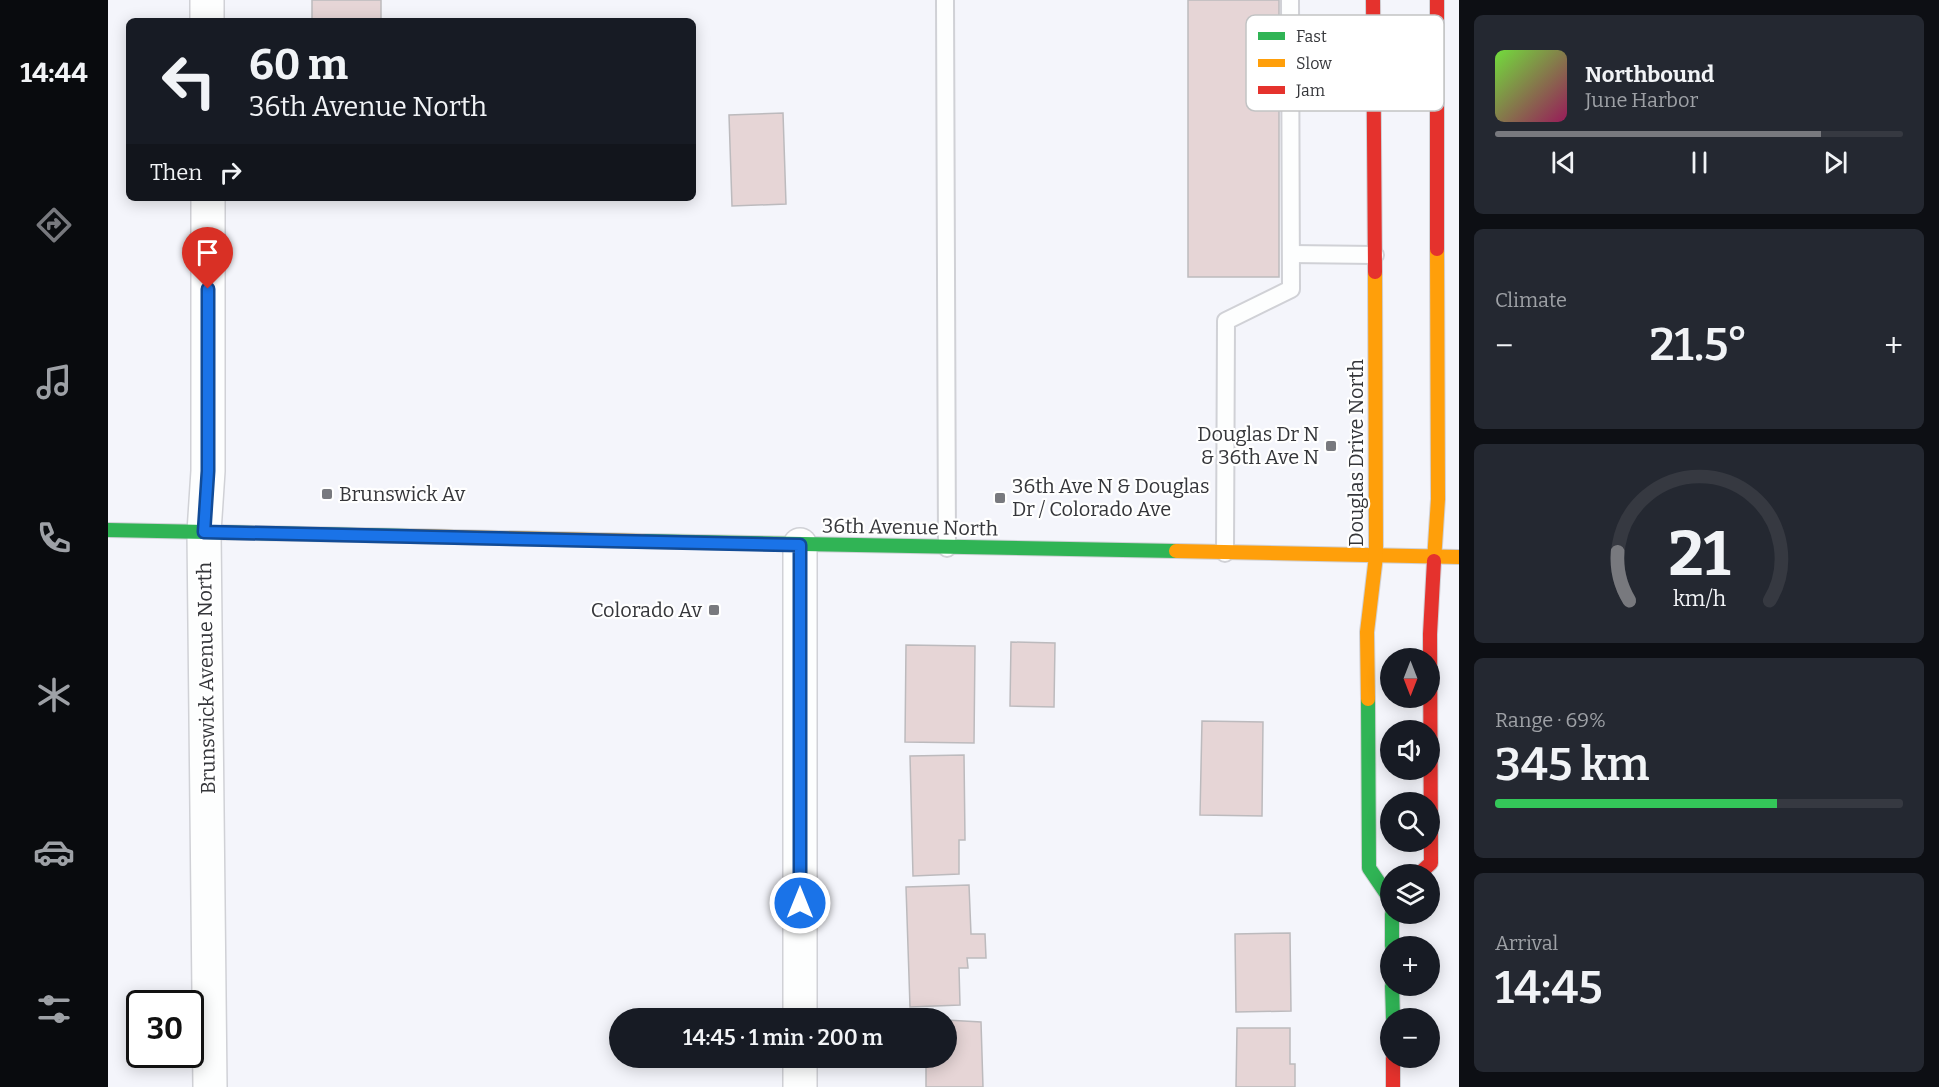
<!DOCTYPE html>
<meta charset="utf-8">
<style>
:root{--surface:#171b24;--page:#242831;--text:#f1f3f6;--muted:#9ea1a6;--line:#363941;--accent:#78797e}
body{margin:0;font-family:Bitter,serif;background:var(--page);color:var(--text);height:100vh;display:flex;flex-direction:column;font-size:22px;white-space:nowrap}
*{box-sizing:border-box;margin:0}
p{font-size:20px;color:var(--muted)}
.icon{flex:none;width:33px;height:33px;fill:none;stroke:currentColor;stroke-width:2;stroke-linecap:round;stroke-linejoin:round}
.map{position:relative;flex:1;overflow:hidden}
.panel{display:flex;flex-direction:column;gap:15px;padding:15px;background:#0d0f14;width:480px}
.panel>*{flex:none}
.banner{position:absolute;left:18px;top:18px;width:570px;height:183px;border-radius:9px;box-shadow:0 3px 15px #0003;background:#171b24;color:var(--text);overflow:hidden}
.needle{width:39px;rotate:180deg}
.controls{position:absolute;left:1272px;top:648px;display:grid;gap:12px}
.controls a{display:grid;place-items:center;width:60px;height:60px;border-radius:50%;background:var(--surface);box-shadow:0 3px 15px #0003;font-size:30px}
.speed{position:absolute;left:18px;top:990px;display:flex;gap:12px;font-size:30px;font-weight:700;text-align:center}
.speed>*{display:grid;place-content:center;width:78px;height:78px;border-radius:50%;background:var(--surface);box-shadow:0 3px 15px #0003;line-height:1}
.speed .limit{border:3px solid #111;border-radius:9px;background:#fff;color:#111}
.pin{position:absolute;display:grid;place-items:center;width:51px;height:51px;color:#fff;margin:-62px -26px;border-radius:50% 50% 50% 0;rotate:-45deg;box-shadow:0 0 6px #0007}
.pin .icon{rotate:45deg}
.me{position:absolute;width:66px;margin:-33px;rotate:0deg;stroke-linejoin:round;filter:drop-shadow(0 0 4px #0008)}
.turn{display:flex;align-items:center;gap:21px;height:126px;padding:0 24px;font-size:27px}
.turn .icon{width:78px;height:78px;stroke-width:2.5}
.turn b{display:block;font-size:42px;line-height:51px}
.then{display:flex;align-items:center;height:57px;padding:0 24px;background:#0003;gap:12px;font-size:22px}
.big{font-size:45px;font-weight:600;line-height:1.1}
.panel .card{flex:1;display:flex;flex-direction:column;justify-content:center;gap:9px;min-width:0;padding:0 21px;border-radius:9px;background:var(--page)}
.panel .dial{align-items:center;gap:0}
.dial svg{height:156px;overflow:visible;fill:none;stroke:var(--line);stroke-width:7;stroke-linecap:round;text-anchor:middle}
.dial text{fill:var(--text);stroke:none}
.song{display:flex;align-items:center;gap:18px}
.cover{width:72px;height:72px;border-radius:9px;background:linear-gradient(135deg,hsl(100 70% 55%),hsl(330 70% 35%))}
.played{height:6px;border-radius:3px;background:linear-gradient(90deg,var(--accent) 80%,var(--line) 80%)}
.keys{display:flex;justify-content:space-around;direction:ltr}
.heat{display:flex;justify-content:space-between;align-items:center;font-size:33px;direction:ltr}
.charge{height:9px;border-radius:4px;background:linear-gradient(90deg,#34c759 69%,var(--line) 0)}
.trip{position:absolute;left:501px;top:1008px;width:348px;height:60px;border-radius:30px;background:var(--surface);box-shadow:0 3px 15px #0003;font-weight:600;line-height:60px;text-align:center}
main{display:flex;flex:1;min-height:0}
.menu{display:flex;flex-direction:column;width:108px;justify-content:space-around;align-items:center;background:#090b0e;color:var(--muted)}
.menu .icon{width:42px;height:42px}
.menu .current{color:var(--accent)}
.menu b{font-size:27px;color:var(--text)}
.map>svg:first-child{display:block}
.building{fill:#e6d5d6;stroke:#bcbabd;stroke-width:1.5}
.lines{fill:none;stroke-linecap:round;stroke-linejoin:round}
.lane-casing{stroke:#d0d1d6;stroke-width:20}
.street-casing{stroke:#d0d1d6;stroke-width:36}
.fast-casing{stroke:#d0d1d6;stroke-width:16}
.slow-casing{stroke:#d0d1d6;stroke-width:16}
.jam-casing{stroke:#d0d1d6;stroke-width:16}
.lane{stroke:#fdfefe;stroke-width:16}
.street{stroke:#fdfefe;stroke-width:33}
.fast{stroke:#30b455;stroke-width:14}
.slow{stroke:#ff9f0a;stroke-width:14}
.jam{stroke:#e5322d;stroke-width:14}
.route-casing{stroke:#114b97;stroke-width:15}
.route{stroke:#1a73e8;stroke-width:10}
.poi-dot{fill:#78797e;stroke:#fff;stroke-width:2}
.labels{text-anchor:middle;dominant-baseline:central;stroke-width:4.5;stroke-linejoin:round;paint-order:stroke}
.poi-label{font-size:20px;fill:#35363a;stroke:#fff;text-anchor:end}
.street-label{font-size:20px;fill:#35363a;stroke:#fff}
.key{fill:#fff;stroke:#c2c3c4;stroke-width:1.5}
.key-label{font-size:16px;fill:#35363a}
</style>
<main>
<nav class="menu">
<b>14:44</b>
<svg class="icon current" aria-label="directions" viewBox="0 0 24 24"><path d="M12 3l9 9-9 9-9-9zM9 14v-3h6M13 9l2 2-2 2"/></svg>
<svg class="icon" aria-label="music" viewBox="0 0 24 24"><path d="M9 18V5l10-2v13"/><circle cx="6" cy="18" r="3"/><circle cx="16" cy="16" r="3"/></svg>
<svg class="icon" aria-label="phone" viewBox="0 0 24 24"><path d="M5 4h4l2 5-3 2q2 4 5 5l2-3 5 2v4C11 20 4 13 5 4z"/></svg>
<svg class="icon" aria-label="climate" viewBox="0 0 24 24"><path d="M12 3v18M4 7l16 10M4 17L20 7"/></svg>
<svg class="icon" aria-label="car" viewBox="0 0 24 24"><path d="M5 17H2v-5l4-1 3-4h7l3 4 3 1v5h-3M9 17h6M6 11h13"/><circle cx="7" cy="17" r="2"/><circle cx="17" cy="17" r="2"/></svg>
<svg class="icon" aria-label="filters" viewBox="0 0 24 24"><path d="M4 7h16M4 17h16"/><circle cx="9" cy="7" r="2"/><circle cx="15" cy="17" r="2"/></svg>
</nav>
<div class="map">
<svg width="1351" height="1087" viewBox="0 0 1351 1087">
<rect width="100%" height="100%" fill="#f4f5fb"/>
<!-- building -->
<g class="building">
<rect x="204" y="0" width="69" height="21"/>
<rect x="1080" y="0" width="91" height="277"/>
<polygon points="675,113 678,204 624,206 621,115"/>
<polygon points="903,642 947,643 946,707 902,706"/>
<polygon points="798,645 867,646 866,743 797,742"/>
<polygon points="1094,721 1155,722 1154,816 1092,815"/>
<polygon points="856,755 857,840 851,840 851,874 805,876 802,756"/>
<polygon points="861,885 863,934 877,934 878,958 859,958 860,968 851,968 852,1005 802,1007 798,887"/>
<polygon points="1182,933 1183,1011 1128,1012 1127,934"/>
<polygon points="838,1020 873,1022 875,1087 818,1087 818,1058 838,1058"/>
<polygon points="1129,1028 1182,1028 1182,1064 1187,1064 1187,1087 1128,1087"/>
</g>
<g class="lines">
<defs>
<g id="lane">
<polyline points="837,0 839,548"/>
<polyline points="1183,254 1267,255"/>
<polyline points="1117,553 1118,321 1183,289 1182,0"/>
</g>
<g id="street">
<polyline points="99,0 99,21"/>
<polyline points="100,198 100,471 96,532 102,1087"/>
<polyline points="692,545 692,1018"/>
<polyline points="692,1058 692,1087"/>
</g>
<g id="fast">
<polyline points="0,530 302,536"/>
<polyline points="534,541 1068,551"/>
<polyline points="1260,699 1261,868 1282,899"/>
<polyline points="1284,914 1284,946"/>
<polyline points="1284,986 1285,1018"/>
</g>
<g id="slow">
<polyline points="302,536 534,541"/>
<polyline points="1068,551 1351,557"/>
<polyline points="1326,561 1330,499 1329,249"/>
<polyline points="1260,699 1259,632 1268,556 1267,272"/>
</g>
<g id="jam">
<polyline points="1265,0 1267,272"/>
<polyline points="1329,0 1329,249"/>
<polyline points="1311,874 1323,863 1322,634 1326,561"/>
<polyline points="1285,1058 1285,1087"/>
</g>
</defs>
<!-- lane casing -->
<use href="#lane" class="lane-casing"/>
<!-- street casing -->
<use href="#street" class="street-casing"/>
<!-- fast casing -->
<use href="#fast" class="fast-casing"/>
<!-- slow casing -->
<use href="#slow" class="slow-casing"/>
<!-- jam casing -->
<use href="#jam" class="jam-casing"/>
<!-- lane -->
<use href="#lane" class="lane"/>
<!-- street -->
<use href="#street" class="street"/>
<!-- fast -->
<use href="#fast" class="fast"/>
<!-- slow -->
<use href="#slow" class="slow"/>
<!-- jam -->
<use href="#jam" class="jam"/>
</g>
<g class="lines">
<defs>
<polyline id="route" points="100,289 100,471 96,532 692,545 692,903"/>
</defs>
<!-- route casing -->
<use href="#route" class="route-casing"/>
<!-- route -->
<use href="#route" class="route"/>
</g>
<!-- markers -->
<g class="poi-dot">
<rect x="1217" y="440" width="12" height="12" rx="3"/>
<rect x="213" y="488" width="12" height="12" rx="3"/>
<rect x="886" y="492" width="12" height="12" rx="3"/>
<rect x="600" y="604" width="12" height="12" rx="3"/>
</g>
<g class="labels">
<!-- poi labels -->
<g class="poi-label">
<text x="1211" y="434">Douglas Dr N<tspan x="1211" dy="23">&amp; 36th Ave N</tspan></text>
<text x="904" y="486" text-anchor="start">36th Ave N &amp; Douglas<tspan x="904" dy="23">Dr / Colorado Ave</tspan></text>
<text x="231" y="494" text-anchor="start">Brunswick Av</text>
<text x="594" y="610">Colorado Av</text>
</g>
<!-- street labels -->
<g class="street-label">
<text transform="translate(1248 453) rotate(-90)">Douglas Drive North</text>
<text transform="translate(802 527) rotate(1)">36th Avenue North</text>
<text transform="translate(98 678) rotate(-91)">Brunswick Avenue North</text>
</g>
</g>
<!-- legend -->
<rect x="1138" y="15" width="198" height="96" rx="9" class="key"/>
<rect x="1150" y="32" width="27" height="8" fill="#30b455"/>
<rect x="1150" y="59" width="27" height="8" fill="#ff9f0a"/>
<rect x="1150" y="86" width="27" height="8" fill="#e5322d"/>
<g class="key-label">
<text x="1188" y="42">Fast</text>
<text x="1188" y="69">Slow</text>
<text x="1188" y="96">Jam</text>
</g>
</svg>
<div class="controls">
<a><svg class="needle" viewBox="-14 -14 28 28"><path d="M0-13l5 13h-10z" fill="#e53935"/><path d="M0 13l5-13h-10z" fill="#9ea1a6"/></svg></a>
<a><svg class="icon" aria-label="sound" viewBox="0 0 24 24"><path d="M4 9h4l5-4v14l-5-4H4zM17 9q2 3 0 6"/></svg></a>
<a><svg class="icon" aria-label="search" viewBox="0 0 24 24"><circle cx="10" cy="10" r="6"/><path d="M15 15l6 6"/></svg></a>
<a><svg class="icon" aria-label="layers" viewBox="0 0 24 24"><path d="M12 4l9 5-9 5-9-5zM3 14l9 5 9-5"/></svg></a>
<a>+</a>
<a>−</a>
</div>
<div class="speed"><div class="limit">30</div></div>
<div class="pin" style="left:100px;top:289px;background:#d93025"><svg class="icon" aria-label="arrive" viewBox="0 0 24 24"><path d="M6 21V4h12l-3 4 3 4H6"/></svg></div>
<svg class="me" style="left:692px;top:903px" viewBox="-20 -20 40 40"><circle r="17" fill="#1a73e8" stroke="#fff" stroke-width="3"/><path d="M0-11L8 9 0 5-8 9z" fill="#fff"/></svg>
<div class="trip">14:45 · 1 min · 200 m</div>
<div class="banner">
<div class="turn"><svg class="icon" aria-label="left" viewBox="0 0 24 24"><path d="M17 20v-9H6M10 6l-5 5 5 5"/></svg><div><b>60 m</b>36th Avenue North</div></div>
<div class="then">Then<svg class="icon" aria-label="right" viewBox="0 0 24 24"><path d="M7 20v-9h11M14 6l5 5-5 5"/></svg></div>
</div>
</div>
<section class="panel">
<div class="card">
<div class="song"><i class="cover"></i><div><b>Northbound</b><p>June Harbor</p></div></div>
<div class="played"></div>
<div class="keys"><svg class="icon" aria-label="previous" viewBox="0 0 24 24"><path d="M18 5L8 12l10 7zM5 5v14"/></svg><svg class="icon" aria-label="pause" viewBox="0 0 24 24"><path d="M8 5v14M16 5v14"/></svg><svg class="icon" aria-label="next" viewBox="0 0 24 24"><path d="M6 5l10 7-10 7zM19 5v14"/></svg></div>
</div>
<div class="card"><p>Climate</p>
<div class="heat"><a>−</a><b class="big">21.5°</b><a>+</a></div>
</div>
<div class="card dial"><svg viewBox="0 0 100 80">
<path d="M14 69A42 42 0 1 1 86 69"/>
<path d="M14 69A42 42 0 0 1 8 44" stroke="#78797e"/>
<text x="50" y="56" font-size="32" font-weight="700">21</text>
<text x="50" y="72" font-size="11">km/h</text>
</svg></div>
<div class="card"><p>Range · 69%</p><b class="big">345 km</b><div class="charge"></div></div>
<div class="card"><p>Arrival</p><b class="big">14:45</b></div>
</section>
</main>
